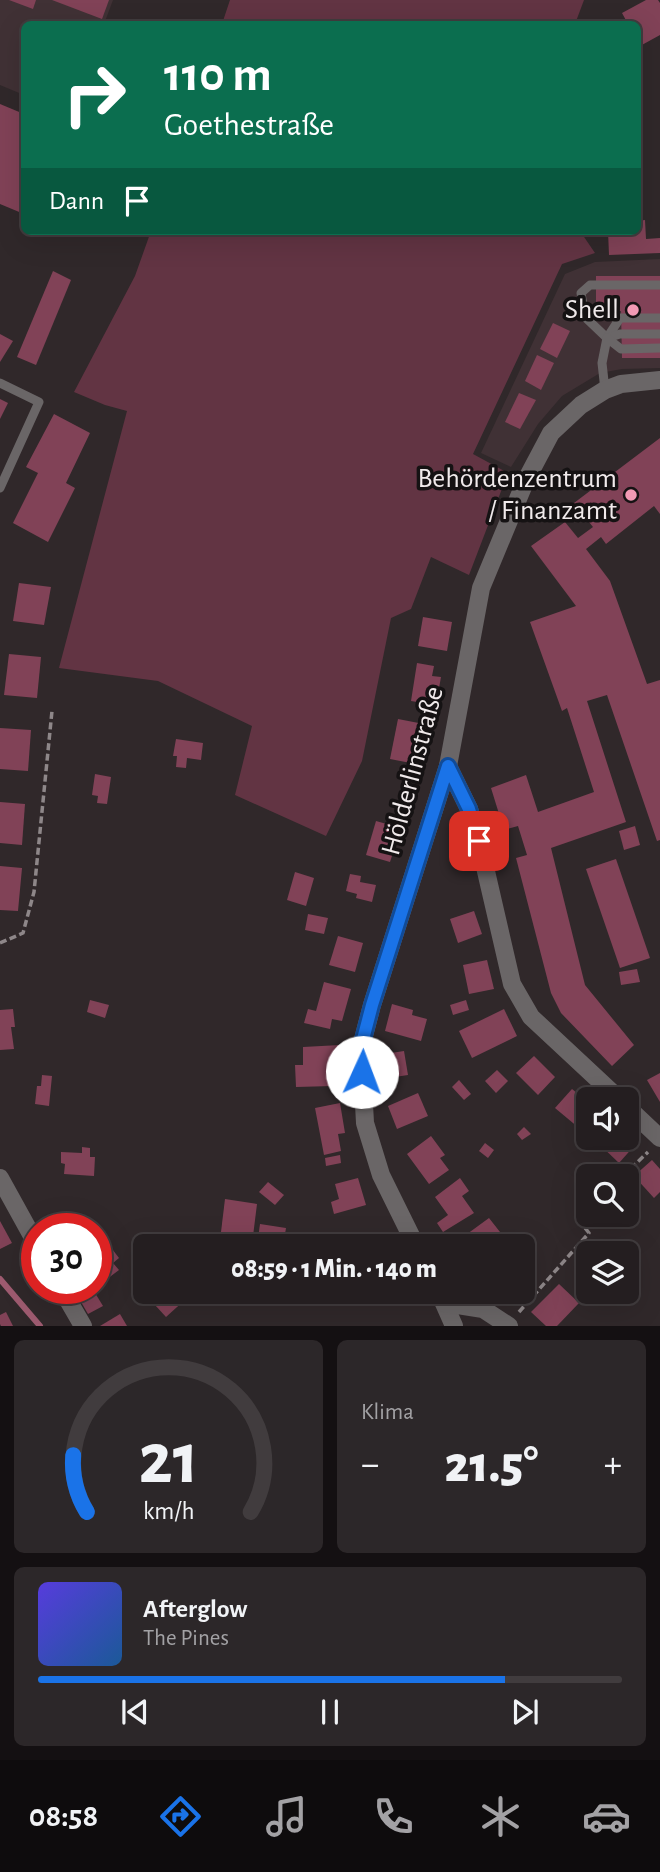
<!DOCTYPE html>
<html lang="de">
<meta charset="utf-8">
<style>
:root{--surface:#241e20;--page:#2c2729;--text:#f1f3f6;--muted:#a3a2a5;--line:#413c3e;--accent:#1a73e8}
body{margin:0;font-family:"Alegreya Sans",sans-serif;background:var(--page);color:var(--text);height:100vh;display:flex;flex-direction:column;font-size:26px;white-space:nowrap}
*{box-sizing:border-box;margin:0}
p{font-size:23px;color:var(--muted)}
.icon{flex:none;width:38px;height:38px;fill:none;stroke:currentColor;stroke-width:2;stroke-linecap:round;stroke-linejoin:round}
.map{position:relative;height:1326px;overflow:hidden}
.side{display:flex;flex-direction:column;gap:14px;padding:14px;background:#141012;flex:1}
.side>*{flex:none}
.hud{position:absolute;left:21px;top:21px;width:620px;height:214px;border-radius:10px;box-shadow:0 7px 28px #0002,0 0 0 2px var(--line);background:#0b6e4f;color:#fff;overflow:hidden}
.tools{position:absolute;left:576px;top:1087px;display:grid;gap:14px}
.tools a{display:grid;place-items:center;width:63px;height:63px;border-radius:10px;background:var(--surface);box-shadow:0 7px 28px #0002,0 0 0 2px var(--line);font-size:35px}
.speed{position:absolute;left:21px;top:1213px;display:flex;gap:14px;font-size:35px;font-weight:700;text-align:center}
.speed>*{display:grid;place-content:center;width:91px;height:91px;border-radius:50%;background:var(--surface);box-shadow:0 7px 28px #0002,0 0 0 2px var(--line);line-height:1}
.speed .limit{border:10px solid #d22;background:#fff;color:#111}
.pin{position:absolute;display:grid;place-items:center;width:60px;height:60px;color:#fff;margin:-30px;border-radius:14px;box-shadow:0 4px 10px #0006}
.me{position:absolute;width:77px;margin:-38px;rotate:2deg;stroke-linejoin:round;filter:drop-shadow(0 0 5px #0008)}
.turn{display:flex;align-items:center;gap:24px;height:147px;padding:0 28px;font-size:32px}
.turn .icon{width:91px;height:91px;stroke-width:2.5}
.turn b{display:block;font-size:49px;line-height:60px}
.then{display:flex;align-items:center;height:66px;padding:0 28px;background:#0003;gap:14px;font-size:26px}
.big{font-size:52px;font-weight:800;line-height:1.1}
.side .widget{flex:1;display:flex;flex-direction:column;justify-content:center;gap:10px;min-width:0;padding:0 24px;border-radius:10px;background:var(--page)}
.side .dial{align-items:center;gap:0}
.dial svg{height:182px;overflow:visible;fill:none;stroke:var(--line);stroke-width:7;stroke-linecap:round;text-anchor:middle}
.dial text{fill:var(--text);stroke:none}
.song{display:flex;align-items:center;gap:21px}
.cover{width:84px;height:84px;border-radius:10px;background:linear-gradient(135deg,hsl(250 70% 55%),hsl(210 70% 35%))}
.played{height:7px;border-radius:4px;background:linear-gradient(90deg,var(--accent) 80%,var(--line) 80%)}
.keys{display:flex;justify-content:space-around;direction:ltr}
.heat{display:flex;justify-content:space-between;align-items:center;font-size:38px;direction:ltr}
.side .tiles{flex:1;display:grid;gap:14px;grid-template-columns:1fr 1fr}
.widget:last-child{grid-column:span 2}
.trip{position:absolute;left:133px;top:1234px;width:402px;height:70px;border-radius:10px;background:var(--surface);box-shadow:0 7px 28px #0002,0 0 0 2px var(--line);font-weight:800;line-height:70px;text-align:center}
.tab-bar{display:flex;height:112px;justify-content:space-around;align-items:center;background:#0e0c0d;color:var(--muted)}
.tab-bar .icon{width:49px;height:49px}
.tab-bar .current{color:var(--accent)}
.tab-bar b{font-size:32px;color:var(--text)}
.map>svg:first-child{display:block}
.built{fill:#403135}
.green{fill:#623443}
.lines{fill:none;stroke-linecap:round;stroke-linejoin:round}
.stream{stroke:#9e5b70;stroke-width:6}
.building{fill:#814257}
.path{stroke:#8e8789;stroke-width:3.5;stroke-dasharray:7 3.5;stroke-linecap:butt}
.lane{stroke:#6a6667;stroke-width:9}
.street{stroke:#6a6667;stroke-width:18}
.route-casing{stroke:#114b97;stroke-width:18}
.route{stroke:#1a73e8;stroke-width:12}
.poi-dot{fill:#f19ab4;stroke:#151213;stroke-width:2.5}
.labels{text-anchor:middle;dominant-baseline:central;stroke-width:7;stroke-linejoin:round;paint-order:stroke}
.poi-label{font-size:28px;fill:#f0eaeb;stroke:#151213;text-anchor:end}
.street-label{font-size:28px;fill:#f0eaeb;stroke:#151213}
</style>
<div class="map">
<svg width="660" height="1326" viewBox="0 0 660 1326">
<rect width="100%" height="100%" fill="#30282a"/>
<!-- built -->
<g class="built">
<polygon points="0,0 113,0 104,24 24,24 24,95 0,85"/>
<polygon points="660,259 660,368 622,369 600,373 562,396 538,424 511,467 481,453 565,274 595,262"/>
</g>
<!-- green -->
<g class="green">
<polygon points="230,0 584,0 575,24 222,24"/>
<polygon points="151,231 580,231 595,253 562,264 473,454 508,473 469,575 431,557 411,609 391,618 362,761 326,836 235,795 252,726 158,681 59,668 127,411 105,405 74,392 135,276"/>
</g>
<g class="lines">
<!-- stream -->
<polyline class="stream" points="0,1279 40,1326"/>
</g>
<!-- building -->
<g class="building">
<polygon points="9,0 36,0 33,9"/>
<polygon points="52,0 109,0 102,19"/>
<polygon points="646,0 658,0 660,3 660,35 640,46 637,41 637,24 628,24 622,13"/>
<polygon points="0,104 24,114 24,214 0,204"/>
<polygon points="645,220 646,239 660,238 660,253 609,255 608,231 637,231 637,221"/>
<polygon points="53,271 71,280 36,365 17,357"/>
<polygon points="596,276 660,276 660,358 622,358 621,311 596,312"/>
<polygon points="553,323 570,331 557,358 540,349"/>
<polygon points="0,334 13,341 0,362"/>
<polygon points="537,355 554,363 541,390 525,381"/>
<polygon points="519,393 536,400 520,429 505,422"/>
<polygon points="0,399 8,403 0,419"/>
<polygon points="54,414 90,433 66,483 75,488 48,542 13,523 38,473 26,467"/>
<polygon points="660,438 660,514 654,506 606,544 601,537 586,549 610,581 647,684 660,680 660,840 657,841 607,695 587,701 626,822 551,848 585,985 634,1045 612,1066 561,1013 551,993 516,858 527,855 518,826 504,830 491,788 526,775 538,812 594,792 567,708 562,711 530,622 576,606 531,546 565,522 578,538 593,527 574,503"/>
<polygon points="19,583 51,587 44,625 13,621"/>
<polygon points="423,617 452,622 447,651 418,646"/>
<polygon points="9,654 41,657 37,698 4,695"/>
<polygon points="417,663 434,666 432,676 441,677 436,705 411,701"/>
<polygon points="398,719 429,725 421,765 390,759"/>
<polygon points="0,728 31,730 28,771 0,769"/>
<polygon points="176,739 203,743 201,760 187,758 186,768 176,767 177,756 173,756"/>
<polygon points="95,774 111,777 107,804 97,803 98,796 92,795"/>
<polygon points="0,802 25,804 22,845 0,843"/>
<polygon points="376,821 401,828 390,862 366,855"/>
<polygon points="635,826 640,845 624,850 619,831"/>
<polygon points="616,859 650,958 620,968 586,869"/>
<polygon points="0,866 22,868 18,911 0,910"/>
<polygon points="295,872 314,878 306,906 287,900"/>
<polygon points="350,874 361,876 360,882 376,885 372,902 356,898 357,894 346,891"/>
<polygon points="474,911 482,934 458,943 450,919"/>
<polygon points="308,914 328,918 324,934 305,930"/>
<polygon points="338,936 363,943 355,972 329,965"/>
<polygon points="487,960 494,989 469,994 463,965"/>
<polygon points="637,969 640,982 621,985 619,972"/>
<polygon points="324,982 351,989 342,1021 332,1019 330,1029 304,1023 308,1009 316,1011"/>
<polygon points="90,1000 109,1005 105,1018 87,1012"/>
<polygon points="466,1000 469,1010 453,1015 450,1005"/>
<polygon points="392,1004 413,1010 412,1015 427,1019 421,1041 385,1031"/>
<polygon points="13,1009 15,1027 11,1027 14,1049 0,1050 0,1010"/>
<polygon points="504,1009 517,1036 472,1058 459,1031"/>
<polygon points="340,1045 340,1068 333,1068 333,1086 296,1087 295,1065 303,1065 303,1047"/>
<polygon points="404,1051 408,1075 382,1079 378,1055"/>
<polygon points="534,1056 555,1077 538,1095 516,1073"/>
<polygon points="497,1070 508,1081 496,1093 485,1081"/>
<polygon points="660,1073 660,1102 647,1080"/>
<polygon points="42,1075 52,1076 49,1106 35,1104 37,1086 41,1086"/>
<polygon points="459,1080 471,1094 464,1100 452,1087"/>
<polygon points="572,1089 588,1102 588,1117 579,1128 555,1108"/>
<polygon points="418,1093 428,1116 397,1129 388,1106"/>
<polygon points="340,1103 345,1133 338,1134 341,1151 324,1155 315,1108"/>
<polygon points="524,1127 531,1134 522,1140 517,1134"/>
<polygon points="431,1136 445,1155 440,1158 449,1170 429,1184 407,1154"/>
<polygon points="602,1138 627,1138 635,1145 619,1163 598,1143"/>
<polygon points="485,1143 494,1150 488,1158 479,1151"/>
<polygon points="82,1147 90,1148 90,1157 95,1157 94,1176 64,1174 65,1164 61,1163 61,1152 82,1153"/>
<polygon points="340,1155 341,1163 326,1166 325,1158"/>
<polygon points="652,1160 660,1169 660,1192 654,1198 634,1176"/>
<polygon points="358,1178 366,1205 334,1214 331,1202 339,1199 335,1184"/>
<polygon points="460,1178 469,1191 462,1196 474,1213 443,1232 437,1223 448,1215 435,1197"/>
<polygon points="268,1182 284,1195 275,1205 259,1192"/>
<polygon points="225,1199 257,1204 253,1236 221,1232"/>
<polygon points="489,1218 500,1232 496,1235 501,1241 495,1246 470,1246 463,1237"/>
<polygon points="0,1221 12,1243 0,1249"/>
<polygon points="260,1224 286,1228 283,1246 257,1246"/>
<polygon points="106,1241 119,1258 113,1263 119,1270 99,1285 96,1281 96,1249"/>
<polygon points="559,1284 579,1303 557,1326 546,1326 531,1312"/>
<polygon points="90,1288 92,1288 103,1306 88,1314 77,1295"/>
<polygon points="145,1292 181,1292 187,1298 166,1317 144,1293"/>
<polygon points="6,1312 13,1326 1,1326 0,1324 0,1315"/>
<polygon points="120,1314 127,1326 100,1326"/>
</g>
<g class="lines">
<!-- path -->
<g class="path">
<polyline points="0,943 23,933 34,892 52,711"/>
<polyline points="623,1176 648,1152"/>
<polyline points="519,1312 589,1233 578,1219 588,1209"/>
</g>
<!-- lane -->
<g class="lane">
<polyline points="607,338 585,317 581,293 590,285 660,285"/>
<polyline points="607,338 620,318 660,318"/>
<polyline points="607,338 620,334 660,334"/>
<polyline points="0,383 39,402 0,488"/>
<polyline points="605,390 602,363 607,338 621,349 660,348"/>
</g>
<!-- street -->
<g class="street">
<polyline points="448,766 469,809 479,841 512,984 531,1017 619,1099"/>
<polyline points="626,1106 660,1138"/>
<polyline points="0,1178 37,1245"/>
<polyline points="416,1246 381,1175 365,1123 361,1047 372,1005 448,766 481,588 525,482 551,433 581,405 605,390 621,384 660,380"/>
<polyline points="61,1288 83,1326"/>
<polyline points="439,1292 454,1326"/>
<polyline points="445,1303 483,1309 509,1326"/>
</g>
</g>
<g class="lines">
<defs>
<polyline id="route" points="362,1072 361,1047 372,1005 448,766 469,809 479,841"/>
</defs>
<!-- route casing -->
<use href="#route" class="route-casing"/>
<!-- route -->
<use href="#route" class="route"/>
</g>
<!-- markers -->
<g class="poi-dot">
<circle cx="633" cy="310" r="7"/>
<circle cx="631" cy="495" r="7"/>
</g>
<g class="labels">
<!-- poi labels -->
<g class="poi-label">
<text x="619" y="310">Shell</text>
<text x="617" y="479">Behördenzentrum<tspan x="617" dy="32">/ Finanzamt</tspan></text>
</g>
<!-- street labels -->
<g class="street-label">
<text transform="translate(413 771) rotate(-75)">Hölderlinstraße</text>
</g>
</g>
</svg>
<div class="tools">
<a><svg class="icon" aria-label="sound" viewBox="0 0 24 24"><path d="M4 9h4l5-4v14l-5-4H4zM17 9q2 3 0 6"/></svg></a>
<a><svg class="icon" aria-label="search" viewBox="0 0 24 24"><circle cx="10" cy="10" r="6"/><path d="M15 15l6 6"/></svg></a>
<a><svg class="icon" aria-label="layers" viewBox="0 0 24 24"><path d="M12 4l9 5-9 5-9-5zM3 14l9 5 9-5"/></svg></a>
</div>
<div class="speed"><div class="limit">30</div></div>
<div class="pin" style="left:479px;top:841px;background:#d93025"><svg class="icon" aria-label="arrive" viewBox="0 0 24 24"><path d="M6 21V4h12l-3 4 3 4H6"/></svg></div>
<svg class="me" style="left:362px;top:1072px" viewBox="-20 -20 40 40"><circle r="19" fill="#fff"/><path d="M0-13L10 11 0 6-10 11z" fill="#1a73e8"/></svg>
<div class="trip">08:59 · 1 Min. · 140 m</div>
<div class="hud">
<div class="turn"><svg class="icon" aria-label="right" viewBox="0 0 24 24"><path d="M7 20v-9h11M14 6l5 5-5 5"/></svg><div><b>110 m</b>Goethestraße</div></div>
<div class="then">Dann<svg class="icon" aria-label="arrive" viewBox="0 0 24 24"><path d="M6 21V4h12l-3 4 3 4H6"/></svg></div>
</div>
</div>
<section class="side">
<div class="tiles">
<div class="widget dial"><svg viewBox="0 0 100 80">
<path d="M14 69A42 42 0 1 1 86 69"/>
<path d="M14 69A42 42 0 0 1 8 44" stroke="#1a73e8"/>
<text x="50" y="56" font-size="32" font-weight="700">21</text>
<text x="50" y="72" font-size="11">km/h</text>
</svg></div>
<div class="widget"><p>Klima</p>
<div class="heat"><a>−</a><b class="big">21.5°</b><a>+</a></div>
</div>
<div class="widget">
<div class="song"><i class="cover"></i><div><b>Afterglow</b><p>The Pines</p></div></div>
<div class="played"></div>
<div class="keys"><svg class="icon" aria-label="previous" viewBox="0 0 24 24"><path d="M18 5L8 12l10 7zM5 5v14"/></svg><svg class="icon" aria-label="pause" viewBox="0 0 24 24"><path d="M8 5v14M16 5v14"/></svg><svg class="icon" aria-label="next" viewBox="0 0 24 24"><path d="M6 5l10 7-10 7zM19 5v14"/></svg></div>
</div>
</div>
</section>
<nav class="tab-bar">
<b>08:58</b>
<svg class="icon current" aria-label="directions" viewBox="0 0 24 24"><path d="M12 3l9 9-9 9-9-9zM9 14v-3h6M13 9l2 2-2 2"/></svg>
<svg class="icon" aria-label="music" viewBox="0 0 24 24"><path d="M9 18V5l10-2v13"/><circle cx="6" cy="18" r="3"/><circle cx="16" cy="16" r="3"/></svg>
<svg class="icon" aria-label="phone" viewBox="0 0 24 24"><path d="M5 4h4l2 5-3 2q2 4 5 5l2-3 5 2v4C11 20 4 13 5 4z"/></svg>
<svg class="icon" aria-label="climate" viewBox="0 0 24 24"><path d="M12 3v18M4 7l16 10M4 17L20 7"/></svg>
<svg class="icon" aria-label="car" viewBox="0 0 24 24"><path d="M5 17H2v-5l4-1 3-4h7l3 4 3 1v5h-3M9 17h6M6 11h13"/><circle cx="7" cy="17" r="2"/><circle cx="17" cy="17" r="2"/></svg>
</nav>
